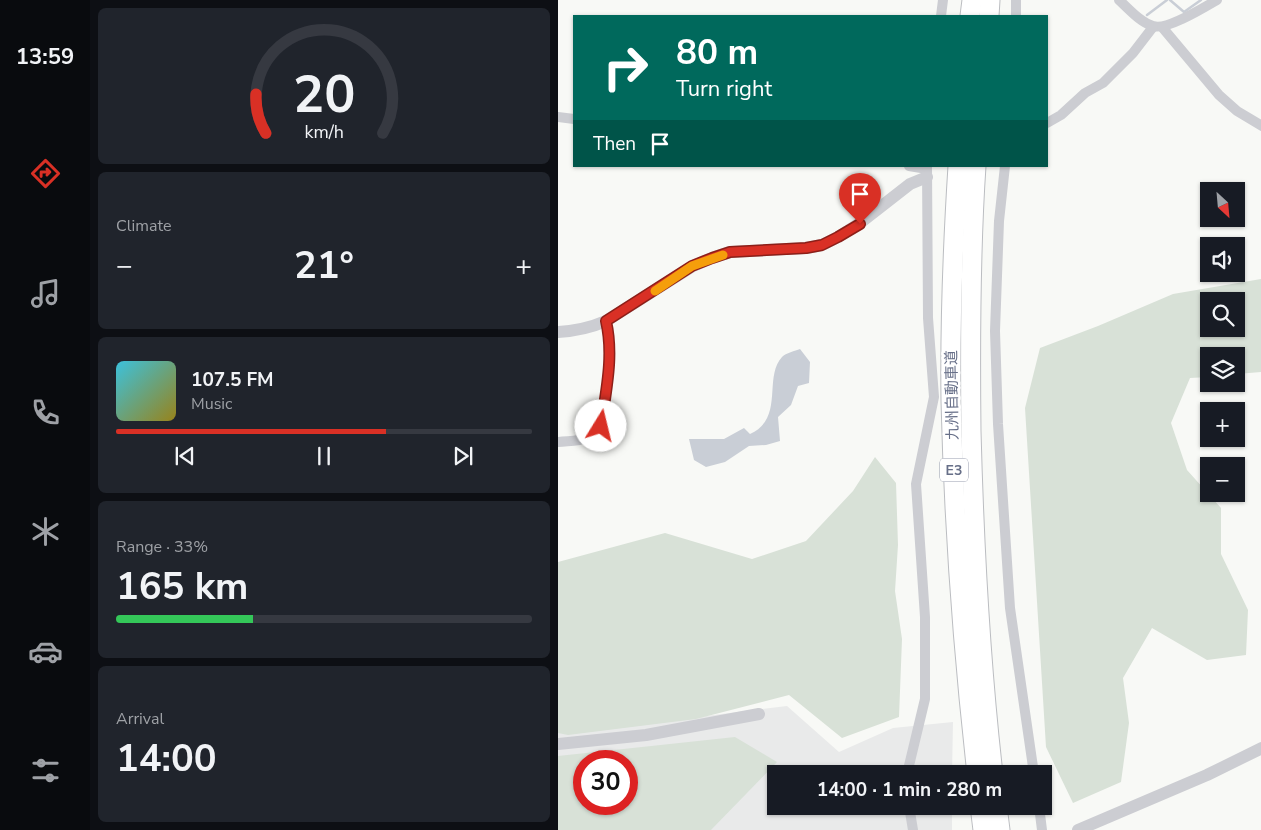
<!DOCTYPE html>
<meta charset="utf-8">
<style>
:root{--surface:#171b24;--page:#20242c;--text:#f1f3f6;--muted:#9ea1a6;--line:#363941;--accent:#d93025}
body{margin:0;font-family:"Nunito Sans","Noto Sans JP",sans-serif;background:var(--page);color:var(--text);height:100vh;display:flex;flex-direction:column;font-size:19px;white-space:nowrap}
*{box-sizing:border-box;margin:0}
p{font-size:16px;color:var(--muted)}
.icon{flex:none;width:28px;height:28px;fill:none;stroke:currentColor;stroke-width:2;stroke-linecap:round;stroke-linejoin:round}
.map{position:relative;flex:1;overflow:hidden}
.details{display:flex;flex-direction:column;gap:8px;padding:8px;background:#0d0f14;width:468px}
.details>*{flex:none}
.guide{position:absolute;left:15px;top:15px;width:475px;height:152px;border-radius:0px;box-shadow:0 1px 4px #0004;background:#00695c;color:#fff;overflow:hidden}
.needle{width:32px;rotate:154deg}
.buttons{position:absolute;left:642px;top:182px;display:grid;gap:10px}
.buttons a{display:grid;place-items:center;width:45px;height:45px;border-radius:0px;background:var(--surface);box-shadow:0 1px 4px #0004;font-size:25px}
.speed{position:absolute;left:15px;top:750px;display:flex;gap:10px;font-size:25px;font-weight:700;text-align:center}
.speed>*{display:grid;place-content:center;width:65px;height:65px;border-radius:50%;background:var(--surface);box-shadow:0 1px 4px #0004;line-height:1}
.speed .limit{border:8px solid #d22;background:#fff;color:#111}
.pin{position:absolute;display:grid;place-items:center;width:42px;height:42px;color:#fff;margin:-51px -21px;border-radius:50% 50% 50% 0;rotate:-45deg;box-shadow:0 0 5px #0007}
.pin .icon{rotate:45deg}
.me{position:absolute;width:55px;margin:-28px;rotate:9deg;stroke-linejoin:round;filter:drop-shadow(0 0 4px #0008)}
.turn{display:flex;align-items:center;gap:18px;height:105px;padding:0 20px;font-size:22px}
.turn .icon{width:65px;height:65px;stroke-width:2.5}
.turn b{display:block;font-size:35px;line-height:42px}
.then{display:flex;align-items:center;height:48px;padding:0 20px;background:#0003;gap:10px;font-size:19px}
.big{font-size:38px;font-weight:700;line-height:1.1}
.details .widget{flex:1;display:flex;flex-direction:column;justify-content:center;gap:8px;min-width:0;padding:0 18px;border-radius:8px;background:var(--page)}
.details .dial{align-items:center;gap:0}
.dial svg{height:130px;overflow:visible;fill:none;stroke:var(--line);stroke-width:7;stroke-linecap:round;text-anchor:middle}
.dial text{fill:var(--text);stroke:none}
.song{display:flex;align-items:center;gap:15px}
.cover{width:60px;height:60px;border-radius:8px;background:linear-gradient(135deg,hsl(190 70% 55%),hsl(50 70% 35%))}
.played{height:5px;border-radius:2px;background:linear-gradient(90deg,var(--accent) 65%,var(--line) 65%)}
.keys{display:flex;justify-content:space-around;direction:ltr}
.heat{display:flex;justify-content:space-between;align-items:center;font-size:28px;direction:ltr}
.charge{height:8px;border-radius:4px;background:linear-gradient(90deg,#34c759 33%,var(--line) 0)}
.trip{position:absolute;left:209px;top:765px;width:285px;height:50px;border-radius:0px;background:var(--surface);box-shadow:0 1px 4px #0004;font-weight:700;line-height:50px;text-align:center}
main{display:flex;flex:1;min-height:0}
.tab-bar{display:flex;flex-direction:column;width:90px;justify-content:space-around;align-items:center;background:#090b0e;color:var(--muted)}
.tab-bar .icon{width:35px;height:35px}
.tab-bar .on{color:var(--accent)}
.tab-bar b{font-size:22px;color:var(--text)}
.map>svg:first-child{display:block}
.built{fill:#e9eaea;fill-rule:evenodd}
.green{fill:#d8e1d7;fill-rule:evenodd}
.water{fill:#c9ced6}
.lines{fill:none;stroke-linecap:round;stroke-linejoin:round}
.stream{stroke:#c9ced6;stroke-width:2.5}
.motorway-casing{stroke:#bbbdc1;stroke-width:21}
.minor{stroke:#cccdd2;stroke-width:10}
.tertiary{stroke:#cccdd2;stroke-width:12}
.motorway{stroke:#fff;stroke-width:19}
.route-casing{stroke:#8d1f18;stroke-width:12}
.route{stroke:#d93025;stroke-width:9}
.slow{stroke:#f59e0b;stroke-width:9}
.labels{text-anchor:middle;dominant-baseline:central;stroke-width:5;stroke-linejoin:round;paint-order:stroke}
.shield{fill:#fff;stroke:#959aac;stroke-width:1}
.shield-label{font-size:14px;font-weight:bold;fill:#676f88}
.street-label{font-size:15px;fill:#676f88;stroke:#fff}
</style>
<main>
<nav class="tab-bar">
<b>13:59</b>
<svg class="icon on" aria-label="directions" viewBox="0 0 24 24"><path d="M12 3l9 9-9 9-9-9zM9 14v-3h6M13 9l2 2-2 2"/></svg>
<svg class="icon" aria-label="music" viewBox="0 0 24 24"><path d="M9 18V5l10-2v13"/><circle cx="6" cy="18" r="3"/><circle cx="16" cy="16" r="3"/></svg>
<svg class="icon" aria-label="phone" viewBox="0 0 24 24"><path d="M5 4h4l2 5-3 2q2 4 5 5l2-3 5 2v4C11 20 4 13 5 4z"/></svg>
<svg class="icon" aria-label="climate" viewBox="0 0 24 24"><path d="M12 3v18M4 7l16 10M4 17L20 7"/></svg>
<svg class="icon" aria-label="car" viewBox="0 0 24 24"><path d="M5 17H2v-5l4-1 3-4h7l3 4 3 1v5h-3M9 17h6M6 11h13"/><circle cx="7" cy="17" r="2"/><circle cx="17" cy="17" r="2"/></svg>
<svg class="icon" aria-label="filters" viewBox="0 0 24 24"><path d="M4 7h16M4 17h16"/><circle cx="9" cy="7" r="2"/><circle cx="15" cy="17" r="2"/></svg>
</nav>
<section class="details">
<div class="widget dial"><svg viewBox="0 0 100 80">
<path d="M14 69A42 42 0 1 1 86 69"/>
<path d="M14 69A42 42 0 0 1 8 45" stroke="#d93025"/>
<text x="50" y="56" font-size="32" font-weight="700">20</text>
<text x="50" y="72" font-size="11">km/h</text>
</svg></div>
<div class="widget"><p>Climate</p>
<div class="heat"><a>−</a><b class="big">21°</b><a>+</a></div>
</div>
<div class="widget">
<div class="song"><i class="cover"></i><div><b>107.5 FM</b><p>Music</p></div></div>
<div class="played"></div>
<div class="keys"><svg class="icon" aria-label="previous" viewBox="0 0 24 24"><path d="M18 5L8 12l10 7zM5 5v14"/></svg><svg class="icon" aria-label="pause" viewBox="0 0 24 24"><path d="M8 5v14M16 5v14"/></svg><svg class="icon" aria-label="next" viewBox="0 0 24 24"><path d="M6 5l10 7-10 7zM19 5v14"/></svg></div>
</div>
<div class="widget"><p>Range · 33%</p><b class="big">165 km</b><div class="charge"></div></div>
<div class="widget"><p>Arrival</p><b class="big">14:00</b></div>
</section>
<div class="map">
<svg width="704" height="830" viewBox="0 0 704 830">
<rect width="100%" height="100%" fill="#f8f9f6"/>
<!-- built -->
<path class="built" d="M229 706 281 752 335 728 395 722 394 774H218V806H394V830H0V717L115 720ZM26 761H69V804H26Z"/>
<!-- green -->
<g class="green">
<path d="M703 279V372L679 374V356H651V377L632 378 613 423 629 470 663 508V554L690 610 688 655 649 660 594 628 565 678 571 723 563 782 515 803 488 747 467 408 482 348 540 326 615 294ZM651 301H679V329H651Z"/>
<polygon points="317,457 338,483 340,545 337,591 344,639 341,717 284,738 231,695 138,719 10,735 0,733 0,562 107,533 194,559 248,541 295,491"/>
<path d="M177 737 219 762 153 830H0V756ZM26 761H69V804H26Z"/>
</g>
<!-- water -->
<path class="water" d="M242 349 252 362 251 383 240 386 233 405 220 417 222 441 208 445 191 446 167 462 148 467 136 460 131 439H166L186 428 192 434C227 418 205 378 224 357 228 353 237 351 242 349Z"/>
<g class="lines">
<!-- stream -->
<g class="stream">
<polyline points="612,0 626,12 643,0"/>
<polyline points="589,15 609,0"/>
</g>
<defs>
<g id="motorway">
<polyline points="412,16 414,0"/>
<polyline points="431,16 432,0"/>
<path d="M400 166C395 244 392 323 393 401 396 525 405 650 419 774"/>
<path d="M418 166C412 254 412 343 413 431 416 546 422 660 435 774"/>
<polyline points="422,806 425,830"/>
<polyline points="439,806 442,830"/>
</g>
</defs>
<!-- motorway casing -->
<use href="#motorway" class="motorway-casing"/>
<!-- minor -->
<g class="minor">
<path d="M561 0C571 9 582 22 595 26 608 31 647 7 659 0"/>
<polyline points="383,16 385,0"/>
<polyline points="458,16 458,0"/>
<polyline points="604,27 661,95 679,111 704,126"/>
<polyline points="0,117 16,119"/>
<polyline points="489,123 503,115 527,93 545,83 575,53 595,27"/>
<polyline points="351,166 369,169"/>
<polyline points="447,166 441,221 437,331 440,424 452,608 476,774"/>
<path d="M0 442C17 440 34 443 43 425 49 390 56 356 48 321"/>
<polyline points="349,774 367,699 367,617 358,484 376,397 370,318 369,166"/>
<polyline points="351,806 355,830"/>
<polyline points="481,806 484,830"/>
</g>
<!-- tertiary -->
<g class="tertiary">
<path d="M0 332C17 331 32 328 48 321L135 266 154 258 172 252 248 248 264 245 280 237 302 223 352 184 369 177"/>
<polyline points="0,744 88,735 201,714"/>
<polyline points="520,830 649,775 704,748"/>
</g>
<!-- motorway -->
<use href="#motorway" class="motorway"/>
</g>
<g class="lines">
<defs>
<path id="route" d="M43 426C48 390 56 356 48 321L134 266 154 258 172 252 248 248 264 245 280 237 302 224"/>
</defs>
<!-- route casing -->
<use href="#route" class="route-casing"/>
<!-- route -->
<use href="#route" class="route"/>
<!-- slow -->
<polyline class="slow" points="97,291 134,266 165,255"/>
</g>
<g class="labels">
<!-- shield labels -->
<rect class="shield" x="382" y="458.5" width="28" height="23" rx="4"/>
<g class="shield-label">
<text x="396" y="470">E3</text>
</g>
<!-- street labels -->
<g class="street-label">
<text transform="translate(394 395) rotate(-91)">九州自動車道</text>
</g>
</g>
</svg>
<div class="buttons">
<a><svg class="needle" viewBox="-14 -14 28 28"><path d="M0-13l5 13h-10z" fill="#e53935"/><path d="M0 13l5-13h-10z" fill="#9ea1a6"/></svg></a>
<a><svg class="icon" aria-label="sound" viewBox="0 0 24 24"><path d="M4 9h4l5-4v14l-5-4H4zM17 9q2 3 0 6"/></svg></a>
<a><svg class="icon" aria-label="search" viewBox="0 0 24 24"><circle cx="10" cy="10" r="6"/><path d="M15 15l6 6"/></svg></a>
<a><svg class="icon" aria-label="layers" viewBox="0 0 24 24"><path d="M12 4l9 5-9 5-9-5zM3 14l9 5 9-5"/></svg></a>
<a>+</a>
<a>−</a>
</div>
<div class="speed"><div class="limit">30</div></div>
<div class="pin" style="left:302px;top:224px;background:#d93025"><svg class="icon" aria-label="arrive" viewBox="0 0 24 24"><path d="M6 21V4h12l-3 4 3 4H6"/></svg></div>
<svg class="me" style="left:43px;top:426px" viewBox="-20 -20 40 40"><circle r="19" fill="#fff"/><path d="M0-13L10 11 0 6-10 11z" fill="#d93025"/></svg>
<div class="trip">14:00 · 1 min · 280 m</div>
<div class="guide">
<div class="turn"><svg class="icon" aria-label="right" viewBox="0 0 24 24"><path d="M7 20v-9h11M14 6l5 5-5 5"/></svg><div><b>80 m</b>Turn right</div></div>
<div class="then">Then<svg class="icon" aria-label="arrive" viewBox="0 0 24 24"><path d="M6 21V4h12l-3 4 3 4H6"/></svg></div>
</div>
</div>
</main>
